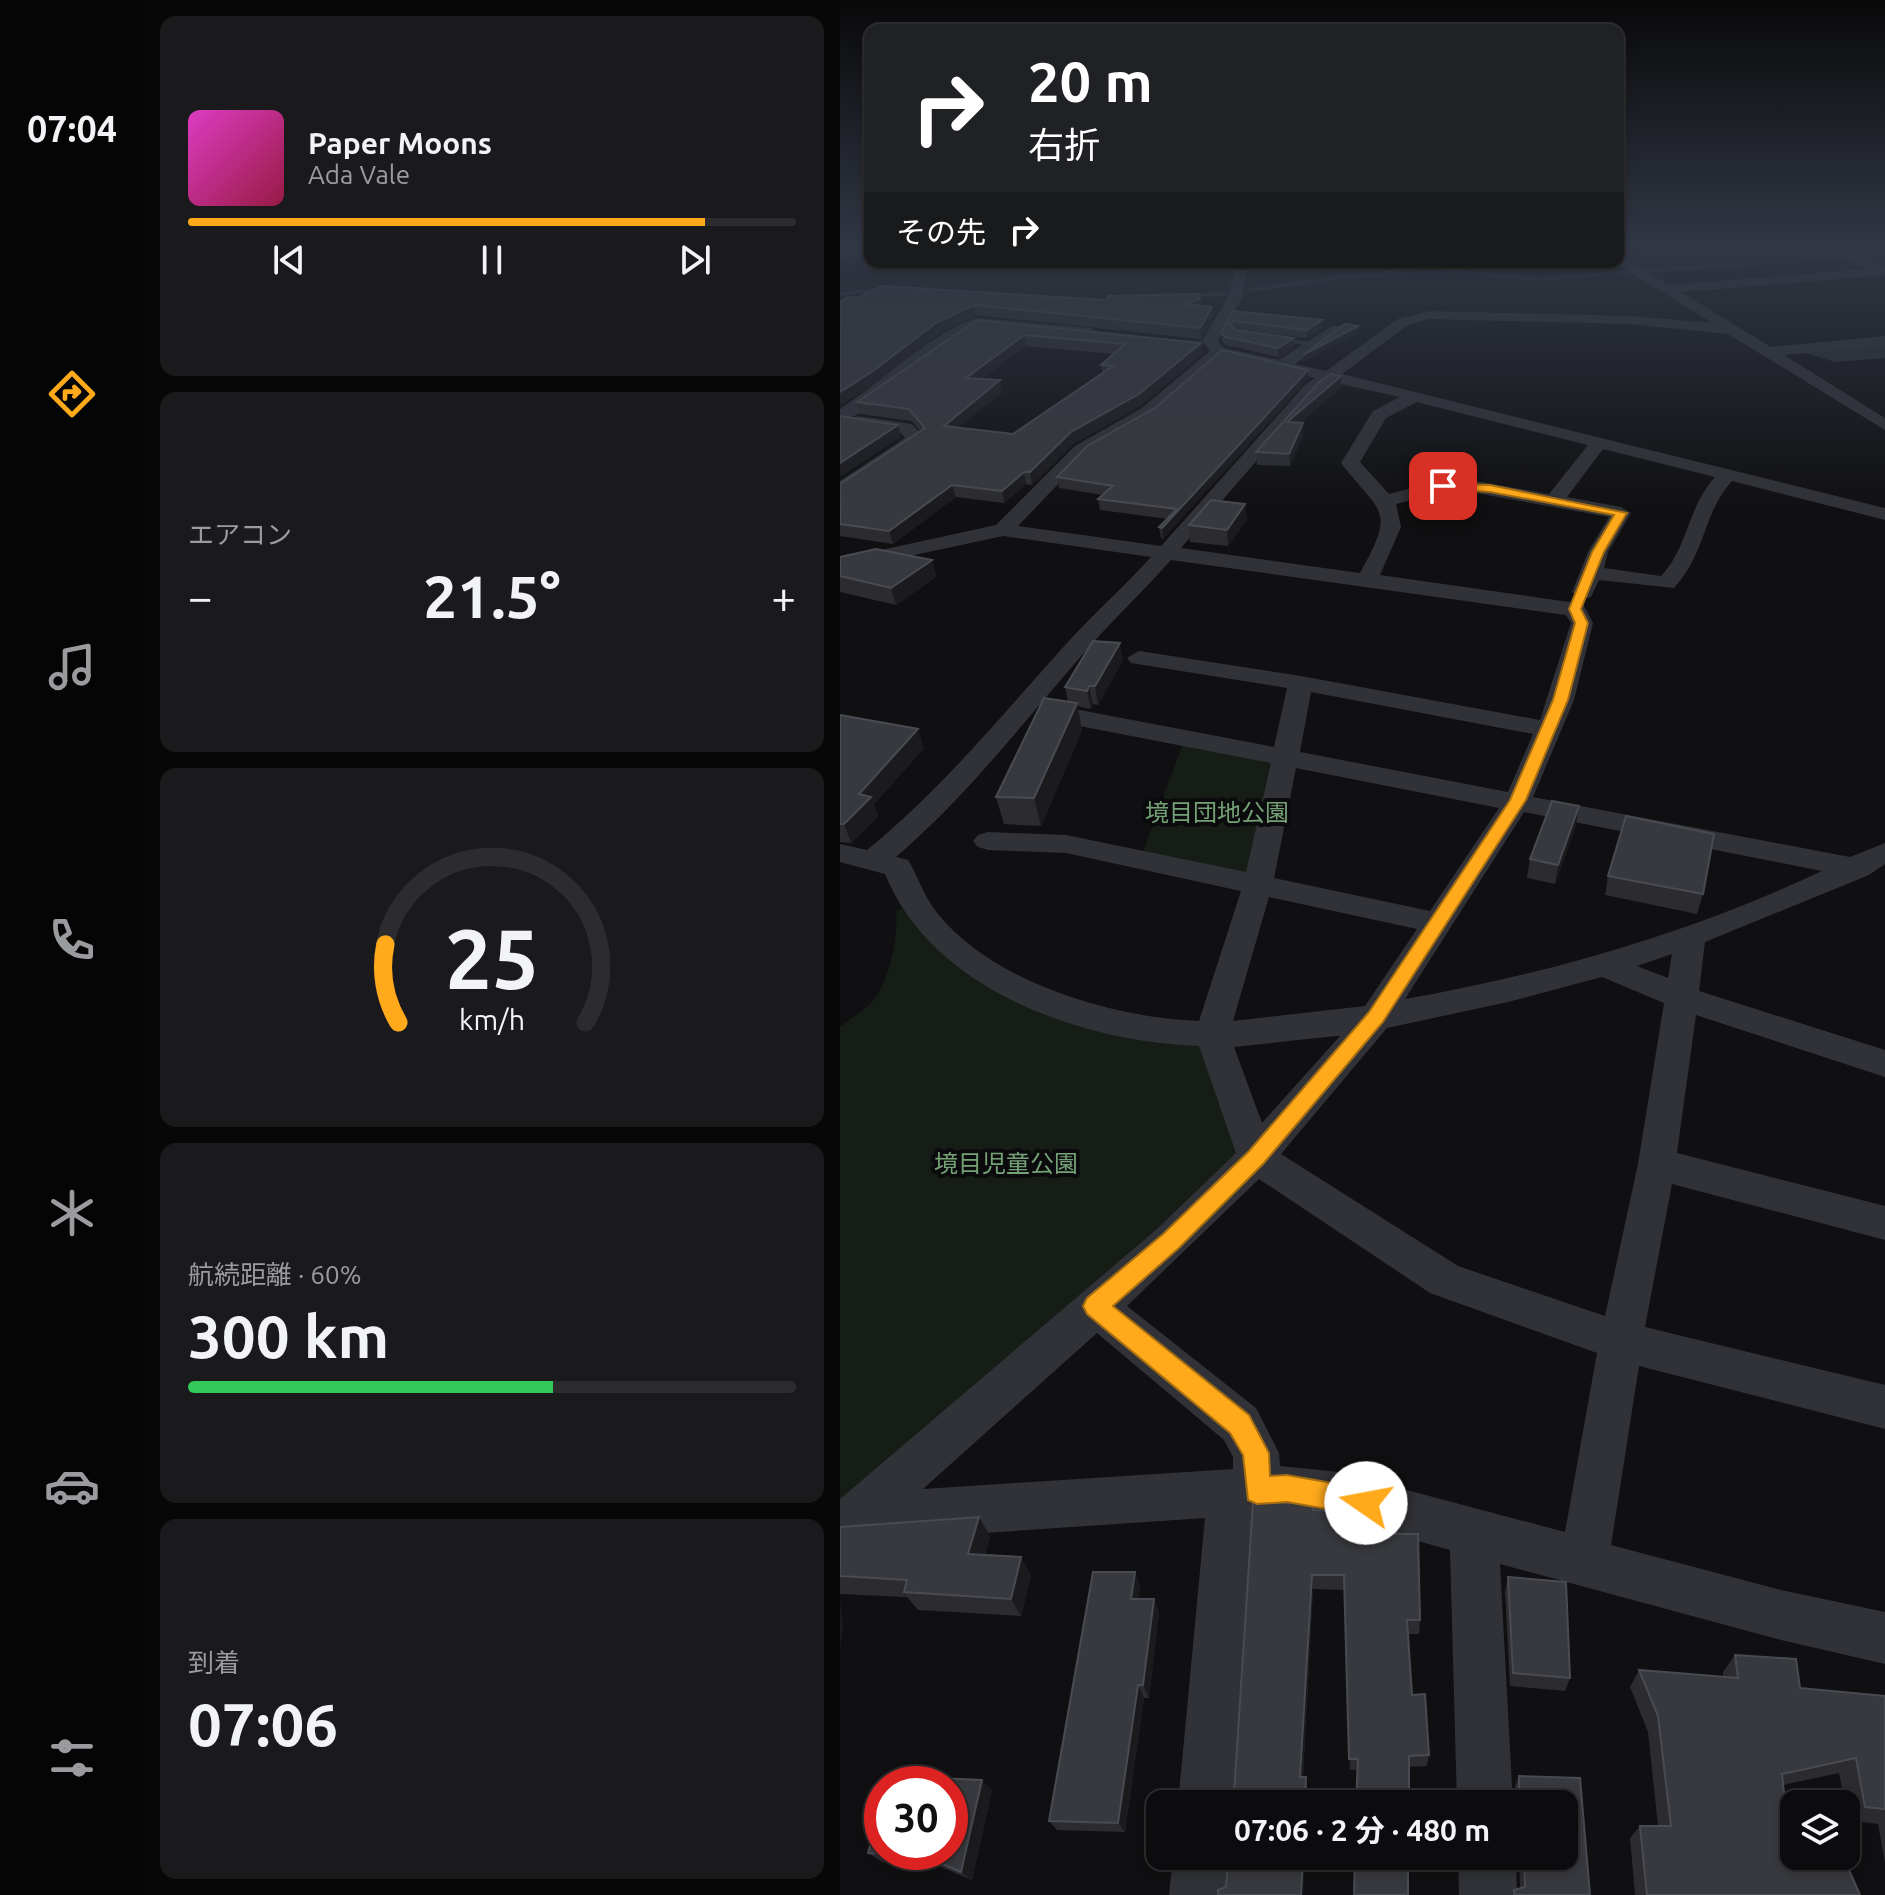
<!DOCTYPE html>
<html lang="ja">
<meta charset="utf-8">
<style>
:root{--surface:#0c0c0e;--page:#1a1a1c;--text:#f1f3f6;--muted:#9a9b9e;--line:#2c2c2e;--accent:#ffa91b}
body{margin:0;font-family:Ubuntu,"Noto Sans JP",sans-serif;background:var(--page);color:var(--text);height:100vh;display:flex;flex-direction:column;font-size:30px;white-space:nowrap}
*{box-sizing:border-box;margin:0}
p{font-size:26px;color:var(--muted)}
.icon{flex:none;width:44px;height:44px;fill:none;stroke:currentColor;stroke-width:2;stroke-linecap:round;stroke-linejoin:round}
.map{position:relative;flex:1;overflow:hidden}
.drawer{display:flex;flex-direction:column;gap:16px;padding:16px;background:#070708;width:696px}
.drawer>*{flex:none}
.banner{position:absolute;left:24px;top:24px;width:760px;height:244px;border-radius:16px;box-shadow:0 4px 12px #0003,0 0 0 2px var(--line);background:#202124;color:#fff;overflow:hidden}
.controls{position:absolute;left:940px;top:1790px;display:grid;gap:16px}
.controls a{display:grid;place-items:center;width:80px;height:80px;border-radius:16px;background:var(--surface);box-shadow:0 4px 12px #0003,0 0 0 2px var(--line);font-size:40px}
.speed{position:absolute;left:24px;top:1766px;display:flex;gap:16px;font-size:40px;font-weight:700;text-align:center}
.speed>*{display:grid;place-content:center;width:104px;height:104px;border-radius:50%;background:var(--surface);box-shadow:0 4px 12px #0003,0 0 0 2px var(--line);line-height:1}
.speed .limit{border:12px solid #d22;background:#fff;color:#111}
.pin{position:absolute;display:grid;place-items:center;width:68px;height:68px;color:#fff;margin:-34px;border-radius:16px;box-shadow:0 4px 12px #0006}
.me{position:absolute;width:88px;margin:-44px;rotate:282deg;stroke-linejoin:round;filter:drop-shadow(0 0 6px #0008)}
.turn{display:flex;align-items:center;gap:28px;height:168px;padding:0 32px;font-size:36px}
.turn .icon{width:104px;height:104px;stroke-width:2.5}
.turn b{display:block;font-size:56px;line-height:68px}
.then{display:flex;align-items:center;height:76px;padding:0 32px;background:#0003;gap:16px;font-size:30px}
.big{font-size:60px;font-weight:700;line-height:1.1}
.drawer .widget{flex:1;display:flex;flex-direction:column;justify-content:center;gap:12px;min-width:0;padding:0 28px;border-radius:16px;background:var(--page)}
.drawer .dial{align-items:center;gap:0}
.dial svg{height:208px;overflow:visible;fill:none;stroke:var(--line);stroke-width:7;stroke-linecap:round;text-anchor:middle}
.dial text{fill:var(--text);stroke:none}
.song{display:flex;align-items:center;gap:24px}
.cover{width:96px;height:96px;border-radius:12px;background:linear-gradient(135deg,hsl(310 70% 55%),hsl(340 70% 35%))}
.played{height:8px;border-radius:4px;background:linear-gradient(90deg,var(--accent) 85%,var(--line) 85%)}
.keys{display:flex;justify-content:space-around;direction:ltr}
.heat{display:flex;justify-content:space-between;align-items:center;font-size:44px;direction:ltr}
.charge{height:12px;border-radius:6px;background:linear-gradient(90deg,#34c759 60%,var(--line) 0)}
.trip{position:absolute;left:306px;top:1790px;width:432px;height:80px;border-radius:16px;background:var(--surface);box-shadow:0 4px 12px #0003,0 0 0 2px var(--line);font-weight:700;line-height:80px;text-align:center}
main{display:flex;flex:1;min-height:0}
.tab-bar{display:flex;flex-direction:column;width:144px;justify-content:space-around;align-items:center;background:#050506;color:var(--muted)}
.tab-bar .icon{width:56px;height:56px}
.tab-bar .on{color:var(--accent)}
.tab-bar b{font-size:36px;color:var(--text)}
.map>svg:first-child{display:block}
.green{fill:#161d17}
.water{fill:#262f36}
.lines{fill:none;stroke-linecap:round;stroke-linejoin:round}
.stream{stroke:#262f36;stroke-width:4}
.service{fill:#313237;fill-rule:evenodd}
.minor{fill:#313237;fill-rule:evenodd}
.wall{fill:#2c2c30;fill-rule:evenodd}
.shaded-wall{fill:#1b1b1e}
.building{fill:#38393e;stroke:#484b51;stroke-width:2;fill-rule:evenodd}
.route{fill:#ffa91b;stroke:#a66e12;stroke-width:2}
.labels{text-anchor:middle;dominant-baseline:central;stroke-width:8;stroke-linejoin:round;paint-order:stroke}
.park-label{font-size:24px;fill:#75a176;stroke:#0b0b0d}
</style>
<main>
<nav class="tab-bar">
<b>07:04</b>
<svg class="icon on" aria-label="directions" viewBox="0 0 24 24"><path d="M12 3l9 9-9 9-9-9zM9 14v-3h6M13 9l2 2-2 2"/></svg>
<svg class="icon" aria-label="music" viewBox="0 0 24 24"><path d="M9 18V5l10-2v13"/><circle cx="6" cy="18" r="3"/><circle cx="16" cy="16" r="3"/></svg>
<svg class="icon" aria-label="phone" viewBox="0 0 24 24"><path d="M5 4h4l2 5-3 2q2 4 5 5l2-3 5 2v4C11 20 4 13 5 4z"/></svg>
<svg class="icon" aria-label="climate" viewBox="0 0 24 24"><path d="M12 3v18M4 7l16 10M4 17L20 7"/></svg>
<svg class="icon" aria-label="car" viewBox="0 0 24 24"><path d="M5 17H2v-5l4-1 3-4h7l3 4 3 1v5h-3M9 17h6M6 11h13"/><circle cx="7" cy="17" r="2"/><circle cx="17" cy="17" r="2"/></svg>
<svg class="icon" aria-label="filters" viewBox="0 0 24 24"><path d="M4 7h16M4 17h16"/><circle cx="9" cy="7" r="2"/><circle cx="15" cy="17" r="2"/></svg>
</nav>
<section class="drawer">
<div class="widget">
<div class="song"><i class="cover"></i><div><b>Paper Moons</b><p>Ada Vale</p></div></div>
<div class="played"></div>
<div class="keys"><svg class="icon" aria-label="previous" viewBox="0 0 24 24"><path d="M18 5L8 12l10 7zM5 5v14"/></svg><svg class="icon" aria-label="pause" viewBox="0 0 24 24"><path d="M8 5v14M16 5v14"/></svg><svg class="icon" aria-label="next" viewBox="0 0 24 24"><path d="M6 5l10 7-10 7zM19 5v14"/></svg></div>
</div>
<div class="widget"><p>エアコン</p>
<div class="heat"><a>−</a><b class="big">21.5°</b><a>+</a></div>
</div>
<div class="widget dial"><svg viewBox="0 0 100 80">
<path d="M14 69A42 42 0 1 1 86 69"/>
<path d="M14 69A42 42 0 0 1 9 39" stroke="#ffa91b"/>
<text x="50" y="56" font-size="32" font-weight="700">25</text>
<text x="50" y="72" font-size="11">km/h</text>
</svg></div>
<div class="widget"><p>航続距離 · 60%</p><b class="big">300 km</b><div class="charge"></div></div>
<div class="widget"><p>到着</p><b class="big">07:06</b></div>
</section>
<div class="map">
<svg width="1045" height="1895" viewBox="0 0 1045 1895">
<rect width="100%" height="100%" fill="#101012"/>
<!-- green -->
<g class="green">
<polygon points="345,738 448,757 418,885 300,860"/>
<path d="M74 904 190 994 372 1034 416 1157 0 1520V1027C10 1019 22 1012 31 1003 49 985 59 935 56 911Z"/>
</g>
<!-- water -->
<polygon class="water" points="1045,343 1045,358 995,362 959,351"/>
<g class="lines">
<!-- stream -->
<g class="stream">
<polyline points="410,290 507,276 618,272 699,279 1045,253"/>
<polyline points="0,294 45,289"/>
<polyline points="294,297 387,294"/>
</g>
<!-- service -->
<polygon class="service" points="430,337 473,342 477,344 473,346 433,341"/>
<!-- minor -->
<g class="minor">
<polygon points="17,244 30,244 30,248 0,261 0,252"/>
<path d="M979 244H996L1045 267V275L841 292 931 347 1045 336V346L944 355 1045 418V430L888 334 790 324 589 319 568 325 502 374 1045 508V520L892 481C862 514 867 552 834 588L759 580 751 597 743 599 732 592 748 552 769 517 625 491 603 492 556 504 561 527 540 575 743 604 753 623 734 700 693 797 1010 857 1045 843V864L1029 875 865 942 859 991 1045 1050V1077L856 1015 837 1153 1045 1206V1240L832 1184 805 1327 1045 1385V1429L799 1366 771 1545 941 1590 1045 1612V1664L941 1640 660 1564 673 1804H617L610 1550C545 1532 482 1510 413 1515L394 1804H338L365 1518 12 1542 0 1537V1499L317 1229 396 1153 359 1046C241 1042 92 990 45 874L0 862V844L27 850C102 789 161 716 226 644 253 614 284 587 311 557L163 536 0 571V559L156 525 235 446 302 408 370 351 362 341 389 295 396 262H408L403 295 378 341 384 348 439 360 492 326H502V332L455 364 486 371 558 319 589 311 790 316 872 323 774 262H778V255L829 285 1027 269ZM382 356 475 378 465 385 321 546 178 526 247 454 314 416ZM491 382 560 397 533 411 501 463C540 514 557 507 520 573L341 548 477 391ZM577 402 748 445 709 494 625 479 603 480 549 494 520 462 546 418ZM763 449 875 477C848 506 848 548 821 576L764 568 768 552 791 513 781 507 727 497ZM331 560 726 615 731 623 700 720 461 676 299 651 287 658 291 663 447 688 434 747 224 707 215 710 211 715 215 720 224 723 431 763 406 872 226 835 148 832 138 835 133 841 138 847 148 850 226 853 401 891 359 1021C273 1018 154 983 98 914 84 897 79 878 68 860L56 857C127 796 182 724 243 654 271 621 303 592 331 560ZM471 692 693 734 668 792 460 752ZM456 768 659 808 590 911 434 878ZM684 812 982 871C850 933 708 974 565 999ZM429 897 577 929 525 1006 393 1021ZM832 954 828 978 797 966ZM762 977 824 1003 798 1164 765 1316 618 1266 441 1154 547 1028 668 1002ZM496 1036H500L422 1123 394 1047ZM419 1179 590 1293 757 1353 725 1532 499 1472 440 1466 439 1453 416 1408 287 1306ZM257 1333 384 1440 393 1457V1469L83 1489Z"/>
<polygon points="541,262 553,262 558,271 546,274"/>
<polygon points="620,262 692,262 686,266 626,266"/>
<path d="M137 318 250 328 257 332 250 336C228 334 155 323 138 327 88 340 52 408 0 421V409C40 383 95 330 137 318Z"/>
<polygon points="18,416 72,424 85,439 0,496 0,481 65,438 60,432 12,425 9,421"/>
<polygon points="333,1856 391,1856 387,1895 329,1895"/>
<polygon points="618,1856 676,1856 677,1895 619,1895"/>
</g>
</g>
<!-- wall -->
<g class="wall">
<polygon points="518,262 541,262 541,271 525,271 519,267"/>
<polygon points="555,262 579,262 579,270 561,270"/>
<polygon points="18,298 360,306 372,307 373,317 361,339 136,315 99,333 36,383"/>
<polygon points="393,311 482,329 467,338 394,329 395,330 454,347 438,357 386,345 382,341 381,332"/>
<path d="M137 320 361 343 362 354 300 406 233 444 192 485 186 484 164 503 116 497 53 544 0 536V484L80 431 72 421 20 414 17 402ZM186 346 274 354 261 365 263 373 173 434 119 427 162 392 160 380 141 379Z"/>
<polygon points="468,370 468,379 323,539 321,538 319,527 328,519 260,510 258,499 263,495 219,488 217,477"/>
<polygon points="501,376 501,387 460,423 463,423 463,435 450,466 417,465 416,452"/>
<polygon points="405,504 407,520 388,546 350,542 349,525"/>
<polygon points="0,557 92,560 96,577 56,605 0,592"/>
<polygon points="283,660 258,705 253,704 251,709 237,706 242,730 201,826 164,824 156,797 228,702 225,687"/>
<polygon points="0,715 84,748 34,804 38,816 11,843 0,842"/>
<polygon points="736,825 715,884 687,878 690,859"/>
<polygon points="768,876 863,894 857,914 765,895"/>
<polygon points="473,1510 554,1534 580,1620 579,1634 568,1634 572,1695 589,1755 587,1766 510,1770 504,1590 473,1589 463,1777 467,1788 394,1794"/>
<polygon points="0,1527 150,1536 145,1555 191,1575 181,1616 78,1610 67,1597 0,1594"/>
<polygon points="668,1577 730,1678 725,1691 670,1686 665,1592"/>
<polygon points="300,1586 298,1599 314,1599 319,1613 309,1698 304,1698 285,1832 217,1830 209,1821"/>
<polygon points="895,1655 960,1688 1045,1696 1045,1863 1038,1824 1007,1820 1006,1804 1005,1804 999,1773 943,1785 947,1821 1020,1895 795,1895 790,1838 800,1826 818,1826 808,1732 790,1687 799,1670 883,1677 883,1672"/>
<polygon points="679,1776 740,1778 750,1895 671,1895 674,1890 680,1888 679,1856 724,1856 724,1804 666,1804 669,1797 675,1796 675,1786"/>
<polygon points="152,1790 132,1880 94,1864 42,1862 28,1853"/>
</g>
<!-- shaded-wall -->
<g class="shaded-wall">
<polygon points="360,299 360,309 345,304"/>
<polygon points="134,305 136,315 99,333 36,383 0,405 0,392 97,322"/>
<polygon points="372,307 373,317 361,339 360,328"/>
<polygon points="482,320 482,329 467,338 467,330"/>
<polygon points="518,326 518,333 463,362 463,355"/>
<polygon points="184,335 186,346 128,389 126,378"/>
<polygon points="454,338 454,347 438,357 438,348"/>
<polygon points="361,343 362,354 300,406 233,444 192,485 190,472 231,432"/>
<polygon points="468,370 468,379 323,539 322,528"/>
<polygon points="501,376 501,387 447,434 447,422"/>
<polygon points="160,380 162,392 107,437 104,426"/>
<polygon points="463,423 463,435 450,466 449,454"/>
<polygon points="58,425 61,437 0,477 0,463"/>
<polygon points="184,472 186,484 164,503 162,491"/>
<polygon points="112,485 116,497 53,544 49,531"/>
<polygon points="405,504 407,520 388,546 387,530"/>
<polygon points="92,560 96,577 56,605 51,588"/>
<polygon points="280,643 283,660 258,705 255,686"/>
<polygon points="249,686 253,704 251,709 247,691"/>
<polygon points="237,703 242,730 201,826 194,798"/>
<polygon points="78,729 84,748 34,804 38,816 11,843 4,824 19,794"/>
<polygon points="739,806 736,825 715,884 718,865"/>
<polygon points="139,1517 150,1536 140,1572 128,1554"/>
<polygon points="181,1557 191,1575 181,1616 171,1599"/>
<polygon points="295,1572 300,1586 296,1613 291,1599"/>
<polygon points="472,1575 473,1589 462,1788 460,1777"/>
<polygon points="314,1599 319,1613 309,1698 303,1685"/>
<polygon points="0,1601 3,1626 0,1650"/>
<polygon points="298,1685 304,1698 285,1832 278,1823"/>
<polygon points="466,1777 467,1788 467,1804 465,1804"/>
<polygon points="142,1780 152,1790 132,1880 121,1872"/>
<polygon points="463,1856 465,1856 463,1895 461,1895"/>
</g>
<!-- building -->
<g class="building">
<polygon points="521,262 541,262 541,264 525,264"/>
<polygon points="560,262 579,262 580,263 561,264"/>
<polygon points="41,286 266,300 268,296 359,294 360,299 345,304 372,307 360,328 134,305 97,322 33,371 0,392 0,302 8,297 18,298"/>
<polygon points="393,311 482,320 467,330 393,321 389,323 395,330 454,338 438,348 385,337 381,332"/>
<path d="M137 320 361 343 299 394 231 432 190 472H184L162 491 112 485 49 531 0 524V484L85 428 69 409 17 402ZM184 335 285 344 261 365 273 366 173 434 104 426 160 380 126 378Z"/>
<polygon points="505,324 518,326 463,355"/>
<polygon points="382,350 468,370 322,528 319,527 337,509 258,499 273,486 217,477 247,446 315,408"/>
<polygon points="491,374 501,376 447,422 463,423 449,454 416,452 479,382"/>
<polygon points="0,416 58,425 0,463"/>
<polygon points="371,500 405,504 387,530 349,525"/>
<polygon points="36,549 92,560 51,588 0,576 0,557"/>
<polygon points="253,641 280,643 255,686 249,686 247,691 225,687"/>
<polygon points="204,698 237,703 194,798 156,797"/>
<polygon points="0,715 78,729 19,794 31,797 4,824 0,824"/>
<polygon points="712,801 739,806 718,865 690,859"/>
<polygon points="786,816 874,834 863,894 768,876"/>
<polygon points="413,1502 462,1503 473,1505 473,1510 512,1511 554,1522 554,1534 578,1534 580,1620 567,1620 572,1695 585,1694 589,1755 569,1756 569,1804 516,1804 518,1759 509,1759 504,1575 472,1575 460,1777 466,1777 465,1804 385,1804 386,1797 394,1794"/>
<polygon points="139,1517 128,1554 181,1557 171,1599 64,1592 67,1580 0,1576 0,1527"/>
<polygon points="253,1572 295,1572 291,1599 314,1599 303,1685 298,1685 278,1823 209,1821"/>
<polygon points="668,1577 726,1582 730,1678 673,1673"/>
<polygon points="895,1655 956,1659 960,1688 1045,1696 1045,1809 1025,1807 1016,1758 942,1774 947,1821 954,1822 954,1856 1003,1856 1020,1895 807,1895 800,1826 831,1826 818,1716 799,1670 898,1678"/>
<polygon points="49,1776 142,1780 121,1872 82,1855 28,1853 42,1801 42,1852 110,1852 110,1784 47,1784"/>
<polygon points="679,1776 740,1778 750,1895 674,1895 674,1890 685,1887 684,1856 724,1856 724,1804 670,1804 669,1797 679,1796"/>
<polygon points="389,1856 463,1856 461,1895 378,1895 378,1890 386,1887"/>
<polygon points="515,1856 568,1856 568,1895 514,1895"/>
</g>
<!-- sky -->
<linearGradient id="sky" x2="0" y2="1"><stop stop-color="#09090a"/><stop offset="0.48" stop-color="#313744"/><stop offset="1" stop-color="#313744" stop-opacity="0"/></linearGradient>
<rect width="1045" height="510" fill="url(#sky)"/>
<!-- route -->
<polygon class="route" points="603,483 650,485 787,513 764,552 741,609 748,623 728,700 686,800 543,1022 424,1163 339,1248 273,1306 409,1415 429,1453 430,1476 447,1475 526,1489 536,1493 540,1503 536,1512 526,1516 447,1502 417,1504 408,1500 403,1455 390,1433 247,1314 243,1306 247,1298 323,1234 409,1151 529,1012 670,800 713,700 735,623 729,609 752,552 774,515 650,492 599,489"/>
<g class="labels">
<!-- park labels -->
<g class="park-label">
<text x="377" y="812">境目団地公園</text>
<text x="166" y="1163">境目児童公園</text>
</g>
</g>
</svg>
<div class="controls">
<a><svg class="icon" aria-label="layers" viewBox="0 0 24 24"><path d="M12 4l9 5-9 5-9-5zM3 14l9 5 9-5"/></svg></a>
</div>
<div class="speed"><div class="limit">30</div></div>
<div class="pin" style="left:603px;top:486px;background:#d93025"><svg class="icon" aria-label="arrive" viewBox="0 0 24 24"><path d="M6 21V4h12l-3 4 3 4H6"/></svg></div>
<svg class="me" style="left:526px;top:1503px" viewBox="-20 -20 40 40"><circle r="19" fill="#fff"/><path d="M0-13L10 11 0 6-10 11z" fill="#ffa91b"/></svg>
<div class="trip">07:06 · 2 分 · 480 m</div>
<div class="banner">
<div class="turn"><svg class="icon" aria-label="right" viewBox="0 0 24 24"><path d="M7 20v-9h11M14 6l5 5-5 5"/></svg><div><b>20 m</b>右折</div></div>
<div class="then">その先<svg class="icon" aria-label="right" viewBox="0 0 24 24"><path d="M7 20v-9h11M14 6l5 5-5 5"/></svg></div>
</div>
</div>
</main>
